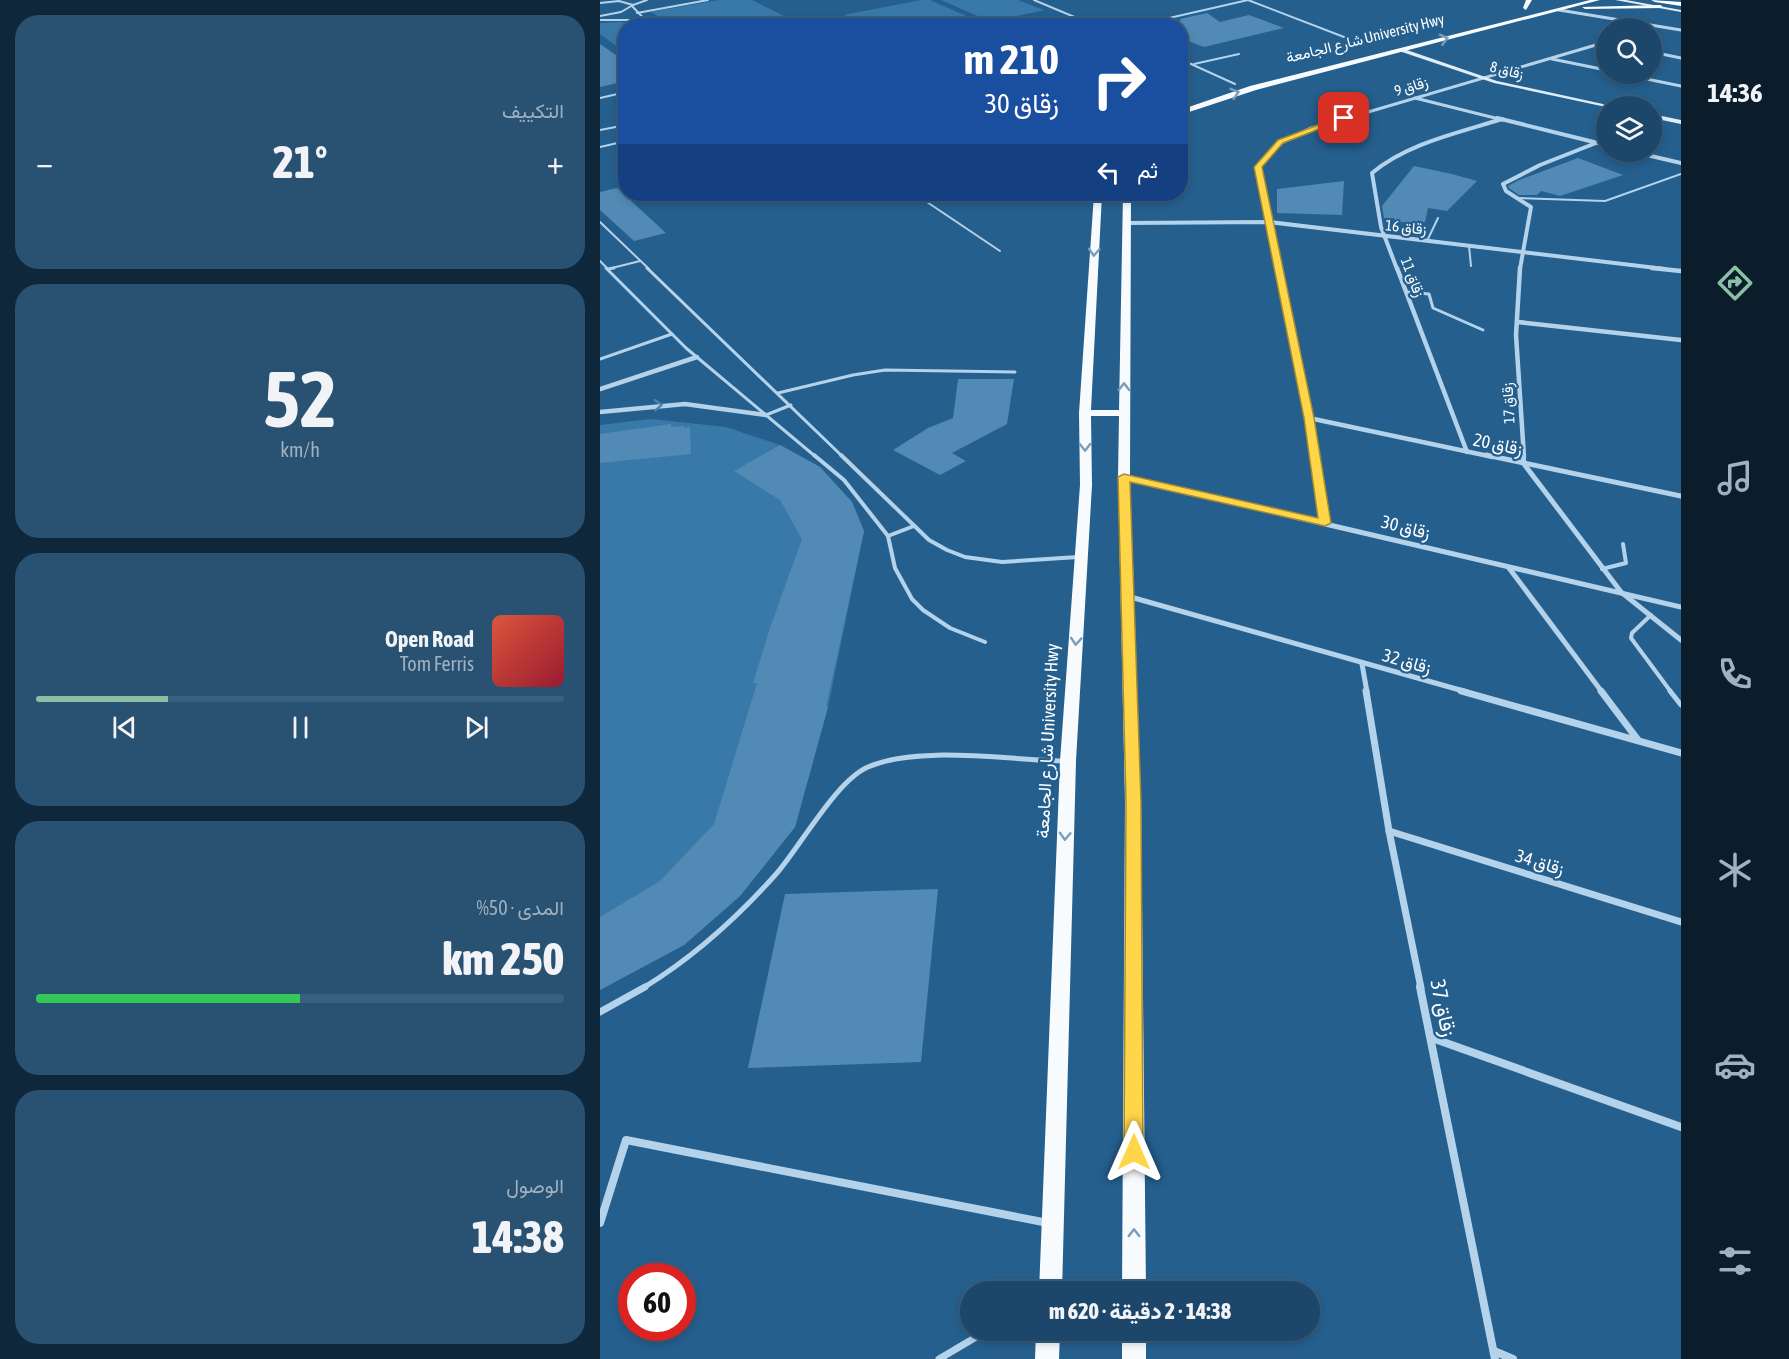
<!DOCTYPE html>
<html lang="ar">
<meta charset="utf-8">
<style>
:root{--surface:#1c476a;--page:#295172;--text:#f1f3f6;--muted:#a0b2c1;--line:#3a5f7e;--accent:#8abfa5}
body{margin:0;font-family:"Asap Condensed",Vazirmatn,sans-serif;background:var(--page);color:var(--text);direction:rtl;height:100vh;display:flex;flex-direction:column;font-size:22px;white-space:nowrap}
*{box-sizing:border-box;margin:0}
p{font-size:20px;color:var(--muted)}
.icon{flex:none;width:33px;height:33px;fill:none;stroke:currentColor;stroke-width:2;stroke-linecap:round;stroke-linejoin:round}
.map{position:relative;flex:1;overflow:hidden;direction:ltr}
.details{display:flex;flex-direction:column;gap:15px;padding:15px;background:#0f273a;width:600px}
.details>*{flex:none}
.guide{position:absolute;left:18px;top:18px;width:570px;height:183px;border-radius:24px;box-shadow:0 3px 9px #0003,0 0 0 2px var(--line);direction:rtl;background:#1a4fa0;color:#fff;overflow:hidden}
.buttons{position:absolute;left:996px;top:18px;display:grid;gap:12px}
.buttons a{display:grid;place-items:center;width:66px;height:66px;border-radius:50%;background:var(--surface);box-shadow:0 3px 9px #0003,0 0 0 2px var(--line);font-size:30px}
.speed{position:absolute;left:18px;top:1263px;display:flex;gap:12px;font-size:30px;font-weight:700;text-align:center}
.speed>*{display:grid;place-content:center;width:78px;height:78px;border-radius:50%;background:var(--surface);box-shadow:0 3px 9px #0003,0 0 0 2px var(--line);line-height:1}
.speed .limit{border:9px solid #d22;background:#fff;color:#111}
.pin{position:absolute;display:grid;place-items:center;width:51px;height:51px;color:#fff;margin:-26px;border-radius:12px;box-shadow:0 3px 9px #0006}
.me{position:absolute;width:66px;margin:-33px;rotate:0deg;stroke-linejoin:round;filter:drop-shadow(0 0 4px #0008)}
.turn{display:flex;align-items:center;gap:21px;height:126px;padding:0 30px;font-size:27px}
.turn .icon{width:78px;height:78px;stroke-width:2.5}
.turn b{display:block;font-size:42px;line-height:51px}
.then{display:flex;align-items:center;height:57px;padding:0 30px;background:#0003;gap:12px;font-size:22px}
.big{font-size:45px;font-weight:800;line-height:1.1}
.details .tile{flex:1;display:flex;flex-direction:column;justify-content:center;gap:9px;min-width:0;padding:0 21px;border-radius:24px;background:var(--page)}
.details .dial{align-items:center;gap:0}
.dial b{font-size:78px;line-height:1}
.song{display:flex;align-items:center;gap:18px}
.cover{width:72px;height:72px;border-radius:9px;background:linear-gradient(135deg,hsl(10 70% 55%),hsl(350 70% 35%))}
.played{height:6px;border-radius:3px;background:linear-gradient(90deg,var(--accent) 25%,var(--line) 25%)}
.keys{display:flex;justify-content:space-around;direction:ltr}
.heat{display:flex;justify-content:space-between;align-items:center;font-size:33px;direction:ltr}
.charge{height:9px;border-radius:4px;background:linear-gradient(90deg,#34c759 50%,var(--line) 0)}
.trip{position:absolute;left:360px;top:1281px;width:360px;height:60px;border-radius:30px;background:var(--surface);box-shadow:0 3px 9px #0003,0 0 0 2px var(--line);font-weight:800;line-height:60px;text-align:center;direction:rtl}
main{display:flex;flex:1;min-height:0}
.menu{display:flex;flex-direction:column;width:108px;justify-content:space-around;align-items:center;background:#0b1c2a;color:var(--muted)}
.menu .icon{width:42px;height:42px}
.menu .selected{color:var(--accent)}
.menu b{font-size:27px;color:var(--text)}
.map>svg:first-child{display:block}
.green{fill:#3979a9}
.building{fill:#518ab5}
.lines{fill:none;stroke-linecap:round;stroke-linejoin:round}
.lane-far4{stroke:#b4d3eb;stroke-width:2}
.lane-far3{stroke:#b4d3eb;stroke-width:3}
.lane-far2{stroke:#b4d3eb;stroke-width:4}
.lane-far1{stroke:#b4d3eb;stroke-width:5}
.lane{stroke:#b4d3eb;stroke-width:7}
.street-far5{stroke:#b4d3eb;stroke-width:3}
.street-far4{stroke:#b4d3eb;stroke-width:4}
.street-far3{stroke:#b4d3eb;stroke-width:4.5}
.street-far2{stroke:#b4d3eb;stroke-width:5}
.street-far1{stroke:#b4d3eb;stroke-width:7}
.street{stroke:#b4d3eb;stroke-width:8}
.secondary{fill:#dfedf9;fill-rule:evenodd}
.primary{fill:#f8fbfe;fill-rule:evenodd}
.highway{fill:#fff;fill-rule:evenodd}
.oneway{stroke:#799dba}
.oneway2{stroke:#5082a9}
.route{fill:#ffd54a;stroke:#a68a30;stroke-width:1.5}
.labels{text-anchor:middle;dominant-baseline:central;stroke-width:4.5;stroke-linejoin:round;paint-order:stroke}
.far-street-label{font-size:15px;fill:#fff;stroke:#255f8d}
.street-label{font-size:18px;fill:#fff;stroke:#255f8d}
.near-street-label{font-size:21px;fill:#fff;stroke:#255f8d}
</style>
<main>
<nav class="menu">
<b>14:36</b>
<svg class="icon selected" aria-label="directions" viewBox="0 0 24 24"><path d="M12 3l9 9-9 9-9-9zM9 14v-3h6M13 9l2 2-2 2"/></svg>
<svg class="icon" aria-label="music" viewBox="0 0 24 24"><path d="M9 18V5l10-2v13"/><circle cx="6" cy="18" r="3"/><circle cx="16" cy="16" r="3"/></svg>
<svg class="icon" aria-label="phone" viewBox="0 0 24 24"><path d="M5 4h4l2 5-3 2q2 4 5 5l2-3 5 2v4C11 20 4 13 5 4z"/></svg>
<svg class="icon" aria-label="climate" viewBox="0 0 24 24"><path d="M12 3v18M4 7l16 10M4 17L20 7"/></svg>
<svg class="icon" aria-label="car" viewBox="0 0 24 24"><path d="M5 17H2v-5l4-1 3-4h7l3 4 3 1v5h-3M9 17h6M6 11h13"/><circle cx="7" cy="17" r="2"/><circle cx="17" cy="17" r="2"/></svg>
<svg class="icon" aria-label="filters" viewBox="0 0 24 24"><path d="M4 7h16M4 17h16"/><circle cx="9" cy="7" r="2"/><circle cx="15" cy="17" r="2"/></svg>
</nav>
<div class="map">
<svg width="1081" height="1359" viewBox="0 0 1081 1359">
<rect width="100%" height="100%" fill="#255f8d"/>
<!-- green -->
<g class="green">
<polygon points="119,0 152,0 186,17 145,25 73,26 51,12"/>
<polygon points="321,0 330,0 382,23 370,26 265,25 244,15"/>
<polygon points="341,0 418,0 444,10 391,22"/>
<polygon points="21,22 34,25 26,26 25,47 19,48 0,34 0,23"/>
<polygon points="50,419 126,427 180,445 220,467 252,502 264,531 228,707 195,827 140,896 84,945 0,990 0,425"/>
</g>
<!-- building -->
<g class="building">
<polygon points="607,13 620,22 649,15 684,28 604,47 580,38 580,19"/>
<polygon points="0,44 26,62 26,81 0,87"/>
<polygon points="978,158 1023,175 960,196 941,191 937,195 919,195 909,188 908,186 919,180"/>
<polygon points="814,166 852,174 877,181 847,211 828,208 825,222 796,222 794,218 784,218 782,206"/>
<polygon points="744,181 742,215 677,213 677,189"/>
<polygon points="17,188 66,233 34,241 0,210 0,192"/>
<polygon points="358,379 414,379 407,424 352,453 366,461 340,475 293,450 328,428 353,418"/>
<polygon points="71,424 71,427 84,426 84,428 90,427 91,454 0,463 0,434"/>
<polygon points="180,445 220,467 252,502 264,531 226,707 228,707 195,827 140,896 84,945 0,990 0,917 60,881 114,824 157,683 153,683 170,628 202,539 180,500 134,471"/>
<polygon points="338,889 321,1062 148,1068 185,894"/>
</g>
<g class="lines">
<!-- lane-far4 -->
<g class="lane-far4">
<polyline points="434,0 496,26"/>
<polyline points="648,0 744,37"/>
<polyline points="0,3 19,1 33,5 21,12 0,16"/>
<polyline points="33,5 47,0"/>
<polyline points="32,6 51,26"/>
<polyline points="37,13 108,0"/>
<polyline points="0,20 43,20"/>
<polyline points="161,26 187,20"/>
<polyline points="534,26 648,0"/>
<polyline points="580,59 635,84"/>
<polyline points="594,64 639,54"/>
<polyline points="0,98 26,92"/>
<polyline points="0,130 26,125"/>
<polyline points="0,147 26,141"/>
<polyline points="315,194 400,251"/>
<polyline points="919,198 1005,201 1081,174"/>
<polyline points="0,222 49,269"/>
<polyline points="827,241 838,218"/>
<polyline points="869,246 871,266"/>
<polyline points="0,261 8,269"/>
<polyline points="8,269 40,261"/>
</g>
<!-- lane-far3 -->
<g class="lane-far3">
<polyline points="6,268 86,348 216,457"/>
<polyline points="47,268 243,457"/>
<polyline points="8,269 14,268"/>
<polyline points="806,292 829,294 833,308 883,330"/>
<polyline points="0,359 72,334"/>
<polyline points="178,393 253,375 285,370 415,372"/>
<polyline points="166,415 191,405"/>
</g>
<!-- lane-far2 -->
<g class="lane-far2">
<polyline points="214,455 244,480 288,536 295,568 312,599 323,610 350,628 385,642"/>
<polyline points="241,455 329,540 347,550 365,557 402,562 478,557"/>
<polyline points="288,536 314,526"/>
<polyline points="1002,569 1026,563 1023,544"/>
<polyline points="1051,615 1032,633 1031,638 1071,692"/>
</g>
<!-- lane-far1 -->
<g class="lane-far1">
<polyline points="1070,691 1081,705"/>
<path d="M43 988C94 957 137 918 177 873 201 845 237 780 268 767 319 745 407 760 463 761"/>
</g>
<!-- lane -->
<g class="lane">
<polyline points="0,1012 45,987"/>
<polyline points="339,1359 388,1330"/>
</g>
<!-- street-far5 -->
<g class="street-far5">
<polyline points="959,10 1081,30"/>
<polyline points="1052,52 1081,58"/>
<polyline points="952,59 1006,70"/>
<polyline points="1022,74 1081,86"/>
<polyline points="815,98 903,120"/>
<polyline points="741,120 1006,42"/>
<polyline points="900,120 902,119"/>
</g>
<!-- street-far4 -->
<g class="street-far4">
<polyline points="897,118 1006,145"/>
<polyline points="1034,152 1081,163"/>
<polyline points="527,223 669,222 1065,269"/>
<polyline points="679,269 658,167 676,145 710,129 746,118"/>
<path d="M797 269 781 227 772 173C808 143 858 133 902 119"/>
<polyline points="920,269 931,207 906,191 903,184 940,165 996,143"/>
</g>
<!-- street-far3 -->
<g class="street-far3">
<polyline points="678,268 715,457"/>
<polyline points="797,268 867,452"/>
<polyline points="920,268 916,335 924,457"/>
<polyline points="1052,268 1081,271"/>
<polyline points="918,322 1081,340"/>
<polyline points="0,389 97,357"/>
<polyline points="0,412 85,404 166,415"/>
<polyline points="709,418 893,457"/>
</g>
<!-- street-far2 -->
<g class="street-far2">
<polyline points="715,455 725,523"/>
<polyline points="886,455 1081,496"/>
<polyline points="923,455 924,464 1021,592 1081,640"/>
<polyline points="524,477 1081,607"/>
<polyline points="909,568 1002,692"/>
<polyline points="527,596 867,692"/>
<polyline points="762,664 767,692"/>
</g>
<!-- street-far1 -->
<g class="street-far1">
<polyline points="766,691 789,831 821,988"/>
<polyline points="861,691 1081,753"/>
<polyline points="1001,691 1038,740"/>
<polyline points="789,831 1081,922"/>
</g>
<!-- street -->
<g class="street">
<polyline points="820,987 895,1359"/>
<polyline points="832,1038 1081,1127"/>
<polyline points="0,1223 26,1140 448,1223"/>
<polyline points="894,1351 913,1359"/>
</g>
<!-- secondary -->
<g class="secondary">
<polygon points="1015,0 1026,0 1081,10 1081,12"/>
<polygon points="801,48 897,81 1012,106 1006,107 894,83 799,51"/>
<polygon points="1052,114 1081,120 1081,124 1052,118"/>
</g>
<!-- primary -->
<g class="primary">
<polygon points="926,0 932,0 926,10 923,8"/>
<polygon points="990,0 1000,0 656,90 580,115 580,110 650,86"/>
<polygon points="1061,5 1063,8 985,9 982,7"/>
<polygon points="494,194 502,194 491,410 519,410 523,194 531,194 530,477 541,802 546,1292 522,1292 525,802 518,477 519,416 491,416 492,485 476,761 462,1292 439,1292 460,761 480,485 479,413"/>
<polygon points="436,1330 460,1330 459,1359 435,1359"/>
<rect x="522" y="1330" width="24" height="29"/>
</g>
<!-- highway -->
<polygon class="highway" points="1051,0 1081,2 1081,6 1055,2"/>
</g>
<!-- one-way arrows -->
<defs><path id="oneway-chevron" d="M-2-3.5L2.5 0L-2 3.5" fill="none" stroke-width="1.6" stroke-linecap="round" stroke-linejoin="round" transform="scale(1.5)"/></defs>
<g class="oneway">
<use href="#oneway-chevron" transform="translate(844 39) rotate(-14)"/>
<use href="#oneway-chevron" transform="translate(635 93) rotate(-17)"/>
<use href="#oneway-chevron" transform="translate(494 252) rotate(93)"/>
<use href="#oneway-chevron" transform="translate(524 387) rotate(-89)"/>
<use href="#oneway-chevron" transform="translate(485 447) rotate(89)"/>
<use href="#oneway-chevron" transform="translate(476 641) rotate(94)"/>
<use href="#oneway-chevron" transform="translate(465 836) rotate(92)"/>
<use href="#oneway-chevron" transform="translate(534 1233) rotate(-90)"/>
</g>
<use class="oneway2" href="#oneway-chevron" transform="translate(58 405) rotate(-3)"/>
<!-- route -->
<polygon class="route" points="742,116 748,118 683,143 662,167 714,418 731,523 725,526 530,482 541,802 543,1152 541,1159 534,1161 527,1159 524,1152 526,802 518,477 524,474 718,518 704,418 654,167 678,140"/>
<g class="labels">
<!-- far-street labels -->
<g class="far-street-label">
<text transform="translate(765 38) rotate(-14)">شارع الجامعة University Hwy</text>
<text transform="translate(907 70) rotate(14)">زقاق 8</text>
<text transform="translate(811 86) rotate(-17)">زقاق 9</text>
<text transform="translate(806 227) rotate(6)">زقاق 16</text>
<text transform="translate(813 277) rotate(69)">زقاق 11</text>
<text transform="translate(908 403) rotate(-93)">زقاق 17</text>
</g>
<!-- street labels -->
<g class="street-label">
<text transform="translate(898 444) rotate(12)">زقاق 20</text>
<text transform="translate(806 527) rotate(14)">زقاق 30</text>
<text transform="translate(807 661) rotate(16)">زقاق 32</text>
<text transform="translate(447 741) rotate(-87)">شارع الجامعة University Hwy</text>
<text transform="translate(940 862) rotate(17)">زقاق 34</text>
</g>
<!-- near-street labels -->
<g class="near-street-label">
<text transform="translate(844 1008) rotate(78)">زقاق 37</text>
</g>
</g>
</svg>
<div class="buttons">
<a><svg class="icon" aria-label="search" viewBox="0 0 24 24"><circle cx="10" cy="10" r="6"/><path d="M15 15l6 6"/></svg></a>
<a><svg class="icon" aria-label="layers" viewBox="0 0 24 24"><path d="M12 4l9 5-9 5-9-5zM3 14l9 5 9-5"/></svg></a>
</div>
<div class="speed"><div class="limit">60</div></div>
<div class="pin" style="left:744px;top:118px;background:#d93025"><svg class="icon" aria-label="arrive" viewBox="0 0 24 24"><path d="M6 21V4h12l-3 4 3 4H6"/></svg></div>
<svg class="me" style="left:534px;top:1152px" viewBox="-20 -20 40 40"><path d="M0-17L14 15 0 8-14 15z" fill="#ffd54a" stroke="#fff" stroke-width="4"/></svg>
<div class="trip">14:38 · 2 دقيقة · 620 m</div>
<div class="guide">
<div class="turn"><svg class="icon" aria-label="right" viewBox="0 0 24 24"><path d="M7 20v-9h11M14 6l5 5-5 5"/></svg><div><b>210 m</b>زقاق 30</div></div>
<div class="then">ثم<svg class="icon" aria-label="left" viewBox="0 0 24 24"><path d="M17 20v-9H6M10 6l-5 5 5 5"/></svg></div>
</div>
</div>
<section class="details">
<div class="tile"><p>التكييف</p>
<div class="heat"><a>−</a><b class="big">21°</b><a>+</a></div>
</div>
<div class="tile dial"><b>52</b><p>km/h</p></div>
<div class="tile">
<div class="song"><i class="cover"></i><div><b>Open Road</b><p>Tom Ferris</p></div></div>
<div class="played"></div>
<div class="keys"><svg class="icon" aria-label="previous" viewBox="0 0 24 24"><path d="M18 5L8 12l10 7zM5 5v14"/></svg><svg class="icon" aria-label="pause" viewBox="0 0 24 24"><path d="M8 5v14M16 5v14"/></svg><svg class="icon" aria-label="next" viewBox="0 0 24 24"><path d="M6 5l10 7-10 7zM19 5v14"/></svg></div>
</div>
<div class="tile"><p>المدى · 50%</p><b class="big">250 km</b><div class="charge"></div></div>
<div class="tile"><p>الوصول</p><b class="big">14:38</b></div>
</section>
</main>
